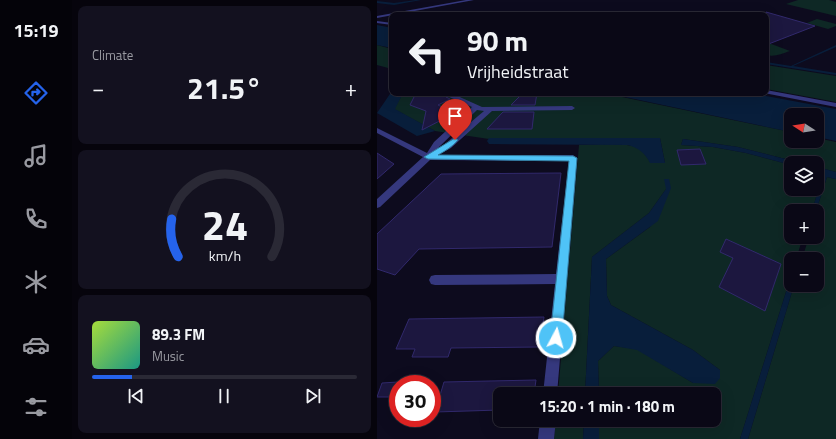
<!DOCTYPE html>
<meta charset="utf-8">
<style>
:root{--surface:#0a0816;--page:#13111f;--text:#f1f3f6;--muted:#999aa1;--line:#2a2935;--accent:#2563eb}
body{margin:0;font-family:"Titillium Web",sans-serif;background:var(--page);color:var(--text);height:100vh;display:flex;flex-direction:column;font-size:15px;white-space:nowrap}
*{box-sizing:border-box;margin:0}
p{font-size:13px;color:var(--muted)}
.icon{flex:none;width:22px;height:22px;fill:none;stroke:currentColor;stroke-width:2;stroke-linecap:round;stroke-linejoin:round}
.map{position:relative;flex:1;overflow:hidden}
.panel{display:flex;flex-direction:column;gap:6px;padding:6px;background:#06040c;width:305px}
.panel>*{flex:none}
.banner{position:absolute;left:12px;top:12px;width:380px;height:84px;border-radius:8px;box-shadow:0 4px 16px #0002,0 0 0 1px var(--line);background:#0a0816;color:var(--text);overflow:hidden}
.needle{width:26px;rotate:282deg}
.tools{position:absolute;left:407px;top:108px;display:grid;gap:8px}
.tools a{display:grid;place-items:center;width:40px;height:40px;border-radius:8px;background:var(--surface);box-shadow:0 4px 16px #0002,0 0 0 1px var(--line);font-size:20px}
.speed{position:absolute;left:12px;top:375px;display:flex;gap:8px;font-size:20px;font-weight:700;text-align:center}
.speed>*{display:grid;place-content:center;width:52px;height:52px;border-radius:50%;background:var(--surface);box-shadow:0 4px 16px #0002,0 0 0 1px var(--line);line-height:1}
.speed .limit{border:6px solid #d22;background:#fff;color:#111}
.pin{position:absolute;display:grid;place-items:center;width:34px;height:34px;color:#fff;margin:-41px -17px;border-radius:50% 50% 50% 0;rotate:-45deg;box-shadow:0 0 4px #0007}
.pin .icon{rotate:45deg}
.me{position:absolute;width:44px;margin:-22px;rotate:6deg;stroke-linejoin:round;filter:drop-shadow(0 0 3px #0008)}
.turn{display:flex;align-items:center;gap:14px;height:84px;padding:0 12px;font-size:18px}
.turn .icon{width:52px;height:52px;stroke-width:2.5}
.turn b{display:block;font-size:28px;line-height:34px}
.big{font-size:30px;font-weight:700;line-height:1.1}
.panel .widget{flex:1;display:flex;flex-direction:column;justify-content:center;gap:6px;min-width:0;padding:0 14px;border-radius:8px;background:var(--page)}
.panel .dial{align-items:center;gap:0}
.dial svg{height:104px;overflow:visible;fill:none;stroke:var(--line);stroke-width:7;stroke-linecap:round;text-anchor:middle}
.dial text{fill:var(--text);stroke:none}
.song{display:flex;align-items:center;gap:12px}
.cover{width:48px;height:48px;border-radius:6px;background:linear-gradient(135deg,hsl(80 70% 55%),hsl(170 70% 35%))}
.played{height:4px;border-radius:2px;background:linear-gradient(90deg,var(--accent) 15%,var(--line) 15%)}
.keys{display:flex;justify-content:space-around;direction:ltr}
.heat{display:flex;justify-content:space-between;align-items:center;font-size:22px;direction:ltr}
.trip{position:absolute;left:116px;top:387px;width:228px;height:40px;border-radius:8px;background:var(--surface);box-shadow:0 4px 16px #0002,0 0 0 1px var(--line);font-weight:700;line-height:40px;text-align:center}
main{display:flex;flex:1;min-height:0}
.tab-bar{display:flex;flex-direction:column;width:72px;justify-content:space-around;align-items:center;background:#040309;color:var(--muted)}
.tab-bar .icon{width:28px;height:28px}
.tab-bar .selected{color:var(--accent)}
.tab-bar b{font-size:18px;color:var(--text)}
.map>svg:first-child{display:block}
.green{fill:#0e2825}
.water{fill:#081e3b}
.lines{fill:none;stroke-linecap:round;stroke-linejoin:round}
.stream{fill:#081e3b;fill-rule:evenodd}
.building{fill:#1c173f;stroke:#31296c}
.minor{fill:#35387e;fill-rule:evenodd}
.tertiary{fill:#35387e;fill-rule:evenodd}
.route{fill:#4fc3f7;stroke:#337fa1}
</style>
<main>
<nav class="tab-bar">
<b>15:19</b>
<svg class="icon selected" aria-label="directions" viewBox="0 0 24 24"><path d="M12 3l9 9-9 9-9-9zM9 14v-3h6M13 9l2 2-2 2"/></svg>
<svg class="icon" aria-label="music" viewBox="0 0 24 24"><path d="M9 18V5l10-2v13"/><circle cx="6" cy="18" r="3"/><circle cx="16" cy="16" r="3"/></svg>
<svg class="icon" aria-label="phone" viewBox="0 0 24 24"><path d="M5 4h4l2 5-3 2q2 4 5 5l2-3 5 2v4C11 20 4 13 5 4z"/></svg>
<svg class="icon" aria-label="climate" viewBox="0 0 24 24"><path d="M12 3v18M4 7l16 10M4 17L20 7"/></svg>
<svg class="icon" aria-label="car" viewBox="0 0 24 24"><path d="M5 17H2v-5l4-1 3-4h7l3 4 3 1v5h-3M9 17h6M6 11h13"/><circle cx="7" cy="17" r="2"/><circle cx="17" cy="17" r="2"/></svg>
<svg class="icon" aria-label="filters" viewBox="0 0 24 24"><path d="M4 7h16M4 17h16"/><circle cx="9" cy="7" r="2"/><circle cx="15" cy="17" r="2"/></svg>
</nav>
<section class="panel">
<div class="widget"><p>Climate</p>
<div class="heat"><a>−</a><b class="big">21.5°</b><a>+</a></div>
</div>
<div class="widget dial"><svg viewBox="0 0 100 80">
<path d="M14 69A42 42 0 1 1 86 69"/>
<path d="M14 69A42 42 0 0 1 9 40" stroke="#2563eb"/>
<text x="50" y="56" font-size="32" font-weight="700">24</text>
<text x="50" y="72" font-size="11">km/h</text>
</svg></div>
<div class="widget">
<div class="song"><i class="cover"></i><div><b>89.3 FM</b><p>Music</p></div></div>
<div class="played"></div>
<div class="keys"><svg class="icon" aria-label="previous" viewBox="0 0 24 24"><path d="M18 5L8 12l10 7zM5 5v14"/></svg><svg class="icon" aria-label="pause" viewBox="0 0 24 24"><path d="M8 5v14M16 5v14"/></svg><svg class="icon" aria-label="next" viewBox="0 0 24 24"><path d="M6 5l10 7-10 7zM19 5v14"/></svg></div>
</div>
</section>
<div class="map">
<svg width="459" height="439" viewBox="0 0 459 439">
<rect width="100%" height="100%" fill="#0d0b1e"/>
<!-- green -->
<g class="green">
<polygon points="421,0 452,0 459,2 459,16 409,4"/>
<polygon points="440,19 459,24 459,26 451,29 430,23"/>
<path d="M389 42 413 51C404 54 398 57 389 55Z"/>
<polygon points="0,45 15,49 15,69 0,65"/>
<polygon points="389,65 459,76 459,102 389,89"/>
<path d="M26 93H226L414 132V141H440V138L459 142V172L440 167V163H424L361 147 306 139 304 145 336 147 369 153 414 165V189H440V172L446 174 435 211H414V237H426L419 259H414V276L363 439H222V420H337V394H222L221 361 237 346 260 349 316 383 343 370 316 350 234 305 230 296 229 259 273 227 289 189 272 213 215 257 208 394H181L202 145C215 145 251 142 261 148 267 152 271 158 274 163H288L283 138 112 139 58 131 17 109Z"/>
<polygon points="450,177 459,179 459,439 371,439 417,285 440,285 440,259 425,259 432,237 440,237 439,211"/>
<polygon points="179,420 207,420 206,439 177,439"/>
</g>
<!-- water -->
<g class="water">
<polygon points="0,25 15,28 15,48 0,45"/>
<polygon points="15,91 15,93 26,93 18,109 58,131 40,136 0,113"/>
<polygon points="229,93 373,93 459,109 459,141 440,137 440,115 414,115 414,132"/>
<path d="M112 138H283L288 163H273C268 153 262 148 251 145L112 144 110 141Z"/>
<polygon points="306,139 361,147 424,163 414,163 414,165 369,153 336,147 304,145"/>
<polygon points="440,167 459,172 459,179 450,177 439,211 435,211 446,174 440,172"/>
<polygon points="287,179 292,179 294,188 281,221 229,259 230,296 234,305 316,350 343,370 343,378 338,384 316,383 260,350 237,346 221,361 222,394 208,394 215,257 272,213 289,189"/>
<polygon points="414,276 414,285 417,285 371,439 363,439"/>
<polygon points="207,420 222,420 222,439 206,439"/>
</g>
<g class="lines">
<!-- stream -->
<g class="stream">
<polygon points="39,0 44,0 17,5 0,3 0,1 17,3"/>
<polygon points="459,45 459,47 416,66 459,73 459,75 389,64 389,62 414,66"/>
</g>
</g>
<!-- building -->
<g class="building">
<polygon points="389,12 438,26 389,45"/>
<polygon points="39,93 68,93 69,97 73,99 61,105 78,113 45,130 49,111 33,105"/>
<polygon points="146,93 160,93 158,105 134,105"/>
<polygon points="126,112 157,112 155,129 110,129"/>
<polygon points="323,149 329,164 304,165 300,150"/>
<polygon points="0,153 17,164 0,179"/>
<polygon points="184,173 175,247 42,249 18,275 0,269 0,234 64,174"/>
<polygon points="349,239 404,264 388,311 342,287 356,258 343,252"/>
<polygon points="167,317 163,347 74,348 71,357 35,357 38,349 19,349 32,319"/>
<polygon points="159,380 157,394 123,394 123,410 58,412 67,382"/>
<polygon points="21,382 21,397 0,397 5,383"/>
</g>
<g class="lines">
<!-- minor -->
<g class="minor">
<polygon points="89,0 97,0 0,18 0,16"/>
<path d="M70 93H76V94L105 107 195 106 198 108 195 110 115 111 74 148 61 155H196L200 158 180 394H166L178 284 58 285 54 284 52 280 54 276 58 275 179 274 192 161 53 160 3 207 0 208V199L46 157 0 133V128L50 153 57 142 95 107 70 96ZM100 110 107 111 68 144 61 148Z"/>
<polygon points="163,420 179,420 177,439 161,439"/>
</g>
<!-- tertiary -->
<g class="tertiary">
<polygon points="0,21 15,23 15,25 0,23"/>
<polygon points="389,90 459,103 459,107 387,93 389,93"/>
</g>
</g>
<!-- route -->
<path class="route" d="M78 138 81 140C75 147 68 151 61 155L196 156 200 158 185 338 183 342 179 344 175 342 173 338 192 161 51 159 47 157Z"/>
</svg>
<div class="tools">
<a><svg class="needle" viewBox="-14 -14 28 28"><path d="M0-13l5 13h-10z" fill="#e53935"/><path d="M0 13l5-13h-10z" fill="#999aa1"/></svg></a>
<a><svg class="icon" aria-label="layers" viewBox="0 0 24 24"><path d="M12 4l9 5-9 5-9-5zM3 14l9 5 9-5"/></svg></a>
<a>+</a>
<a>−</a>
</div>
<div class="speed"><div class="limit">30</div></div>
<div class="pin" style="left:78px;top:140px;background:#d93025"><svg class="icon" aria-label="arrive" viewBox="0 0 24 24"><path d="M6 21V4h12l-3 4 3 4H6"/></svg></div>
<svg class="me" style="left:179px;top:338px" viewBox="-20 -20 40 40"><circle r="17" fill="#4fc3f7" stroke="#fff" stroke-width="3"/><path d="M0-11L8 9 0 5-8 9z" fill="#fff"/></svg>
<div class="trip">15:20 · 1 min · 180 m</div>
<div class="banner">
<div class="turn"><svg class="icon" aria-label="left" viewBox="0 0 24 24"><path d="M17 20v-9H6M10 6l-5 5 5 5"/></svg><div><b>90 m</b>Vrijheidstraat</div></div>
</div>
</div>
</main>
